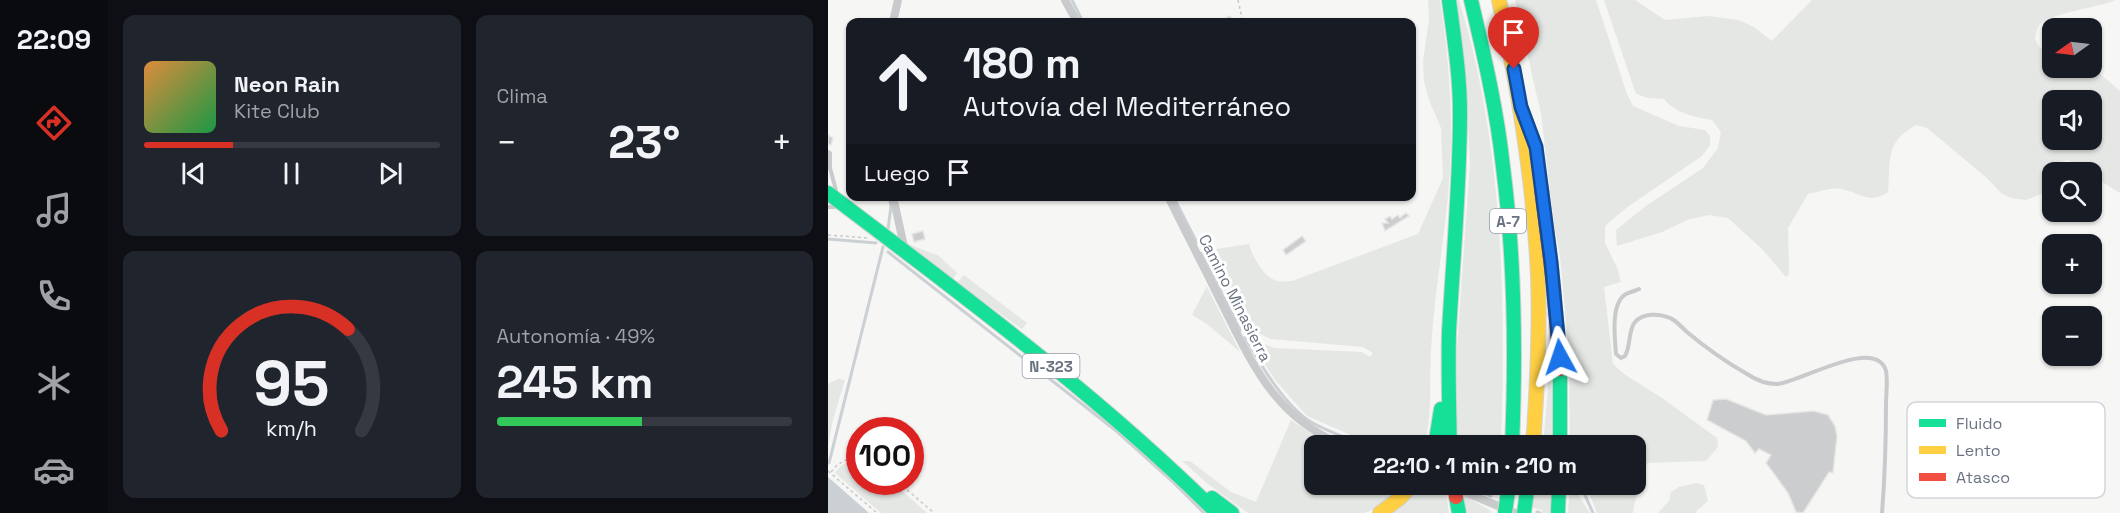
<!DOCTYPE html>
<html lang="es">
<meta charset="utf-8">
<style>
:root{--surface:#171b24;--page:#20242c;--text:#f1f3f6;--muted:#9ea1a6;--line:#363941;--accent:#d93025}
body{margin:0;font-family:"Space Grotesk",sans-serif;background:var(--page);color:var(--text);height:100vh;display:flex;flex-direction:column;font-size:22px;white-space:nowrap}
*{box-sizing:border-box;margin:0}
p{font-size:20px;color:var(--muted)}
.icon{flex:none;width:33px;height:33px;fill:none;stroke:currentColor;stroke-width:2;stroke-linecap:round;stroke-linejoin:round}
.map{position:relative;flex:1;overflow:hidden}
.side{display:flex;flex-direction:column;gap:15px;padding:15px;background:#0d0f14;width:720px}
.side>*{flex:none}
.top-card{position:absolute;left:18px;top:18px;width:570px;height:183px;border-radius:12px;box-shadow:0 2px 4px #0004;background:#171b24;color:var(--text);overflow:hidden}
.needle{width:39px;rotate:256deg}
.tools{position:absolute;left:1214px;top:18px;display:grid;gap:12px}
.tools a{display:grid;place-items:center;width:60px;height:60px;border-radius:12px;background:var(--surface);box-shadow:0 2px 4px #0004;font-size:30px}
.speed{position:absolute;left:18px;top:417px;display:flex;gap:12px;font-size:30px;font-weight:700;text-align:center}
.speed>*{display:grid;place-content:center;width:78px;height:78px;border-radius:50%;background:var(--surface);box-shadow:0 2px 4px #0004;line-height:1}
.speed .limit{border:9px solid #d22;background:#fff;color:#111}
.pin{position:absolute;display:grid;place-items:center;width:51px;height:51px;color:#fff;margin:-62px -26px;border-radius:50% 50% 50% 0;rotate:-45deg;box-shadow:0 0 6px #0007}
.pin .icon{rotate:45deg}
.me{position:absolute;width:66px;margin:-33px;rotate:355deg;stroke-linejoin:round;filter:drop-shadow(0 0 4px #0008)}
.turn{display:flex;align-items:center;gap:21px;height:126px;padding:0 18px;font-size:27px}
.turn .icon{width:78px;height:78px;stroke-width:2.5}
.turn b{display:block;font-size:42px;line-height:51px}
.then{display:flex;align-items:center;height:57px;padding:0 18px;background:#0003;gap:12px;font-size:22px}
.big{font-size:45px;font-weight:700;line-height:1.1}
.side .tile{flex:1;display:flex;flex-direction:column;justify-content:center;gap:9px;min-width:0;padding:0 21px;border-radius:12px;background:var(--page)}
.side .dial{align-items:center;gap:0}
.dial svg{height:156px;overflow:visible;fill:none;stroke:var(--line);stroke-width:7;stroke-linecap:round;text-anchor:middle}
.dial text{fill:var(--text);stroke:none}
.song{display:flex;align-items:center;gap:18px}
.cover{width:72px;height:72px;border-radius:9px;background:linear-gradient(135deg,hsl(30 70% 55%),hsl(140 70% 35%))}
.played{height:6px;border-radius:3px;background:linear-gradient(90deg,var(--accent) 30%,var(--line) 30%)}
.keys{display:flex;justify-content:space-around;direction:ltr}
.heat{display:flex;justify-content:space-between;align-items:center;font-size:33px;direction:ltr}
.charge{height:9px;border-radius:4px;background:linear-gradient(90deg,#34c759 49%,var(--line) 0)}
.side .tiles{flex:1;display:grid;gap:15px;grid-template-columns:repeat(2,1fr)}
.trip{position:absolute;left:476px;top:435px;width:342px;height:60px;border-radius:12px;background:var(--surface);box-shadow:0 2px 4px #0004;font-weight:700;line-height:60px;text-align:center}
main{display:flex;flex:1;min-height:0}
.dock{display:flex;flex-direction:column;width:108px;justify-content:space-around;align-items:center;background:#090b0e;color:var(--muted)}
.dock .icon{width:42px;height:42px}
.dock .active{color:var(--accent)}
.dock b{font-size:27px;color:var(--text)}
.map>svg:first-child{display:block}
.green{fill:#e4e7e3;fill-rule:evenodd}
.water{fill:#cbd0d4}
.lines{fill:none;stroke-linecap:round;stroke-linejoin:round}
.stream{stroke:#cbd0d4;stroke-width:3}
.building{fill:#cccdce;stroke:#e6e6e5;stroke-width:1.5}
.fast-casing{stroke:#d2d2d3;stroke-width:16}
.slow-casing{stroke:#d2d2d3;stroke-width:16}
.jam-casing{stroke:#d2d2d3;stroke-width:16}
.path{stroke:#c7c8c9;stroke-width:1.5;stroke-dasharray:3 3;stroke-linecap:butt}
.lane{stroke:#c9cacb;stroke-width:4}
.street{stroke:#c9cacb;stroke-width:8}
.fast{stroke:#16e098;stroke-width:14}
.slow{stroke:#ffcf43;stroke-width:14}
.jam{stroke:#f24e42;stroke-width:14}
.fast-bridge-casing{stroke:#d2d2d3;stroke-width:16;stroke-linecap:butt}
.jam-bridge-casing{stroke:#d2d2d3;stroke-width:16;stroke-linecap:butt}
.fast-bridge{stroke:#16e098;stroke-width:14}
.jam-bridge{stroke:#f24e42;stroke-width:14}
.route-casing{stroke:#114b97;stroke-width:15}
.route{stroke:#1a73e8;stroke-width:10}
.labels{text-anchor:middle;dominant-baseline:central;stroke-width:6;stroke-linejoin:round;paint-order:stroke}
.shield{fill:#fff;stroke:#969da8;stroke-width:1.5}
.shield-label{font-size:15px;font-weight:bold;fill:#697382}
.street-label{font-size:16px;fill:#697382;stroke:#fff}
.key{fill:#fff;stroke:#d2d5da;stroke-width:1.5}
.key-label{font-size:16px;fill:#697382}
</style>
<main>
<nav class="dock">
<b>22:09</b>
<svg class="icon active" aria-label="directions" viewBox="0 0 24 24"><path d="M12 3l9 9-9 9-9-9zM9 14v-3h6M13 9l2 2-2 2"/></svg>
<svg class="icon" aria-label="music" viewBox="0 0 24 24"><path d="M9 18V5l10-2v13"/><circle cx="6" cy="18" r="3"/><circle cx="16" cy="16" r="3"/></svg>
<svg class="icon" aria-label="phone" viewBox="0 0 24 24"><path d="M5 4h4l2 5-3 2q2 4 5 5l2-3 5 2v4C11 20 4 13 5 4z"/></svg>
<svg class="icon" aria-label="climate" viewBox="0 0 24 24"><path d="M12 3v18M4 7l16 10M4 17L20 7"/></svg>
<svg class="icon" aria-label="car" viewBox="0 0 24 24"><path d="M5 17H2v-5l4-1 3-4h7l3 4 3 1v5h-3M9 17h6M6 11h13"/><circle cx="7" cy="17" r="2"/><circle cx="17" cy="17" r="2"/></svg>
</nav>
<section class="side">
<div class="tiles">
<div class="tile">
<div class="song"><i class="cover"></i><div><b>Neon Rain</b><p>Kite Club</p></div></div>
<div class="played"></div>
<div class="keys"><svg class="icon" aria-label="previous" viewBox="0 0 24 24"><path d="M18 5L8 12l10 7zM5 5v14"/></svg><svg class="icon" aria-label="pause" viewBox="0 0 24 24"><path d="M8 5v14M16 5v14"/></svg><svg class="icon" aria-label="next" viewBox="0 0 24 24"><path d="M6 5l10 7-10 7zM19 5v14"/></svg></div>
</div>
<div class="tile"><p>Clima</p>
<div class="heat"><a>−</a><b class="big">23°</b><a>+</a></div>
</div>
<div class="tile dial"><svg viewBox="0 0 100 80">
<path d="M14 69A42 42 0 1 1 86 69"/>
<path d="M14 69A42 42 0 0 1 79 17" stroke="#d93025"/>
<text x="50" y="56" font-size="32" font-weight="700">95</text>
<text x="50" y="72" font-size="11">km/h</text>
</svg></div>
<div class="tile"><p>Autonomía · 49%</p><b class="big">245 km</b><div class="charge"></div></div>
</div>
</section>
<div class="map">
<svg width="1292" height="513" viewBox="0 0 1292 513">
<rect width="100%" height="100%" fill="#f6f6f5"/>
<!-- green -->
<g class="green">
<path d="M600 0H612C621 60 626 121 621 182 617 238 606 294 603 350 601 382 605 415 596 445H546L479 416 448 381 418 336 446 348 534 352 542 357 545 353 535 347 443 339 416 327 376 251 421 244C424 256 436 278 449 281 454 282 460 281 464 281L590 234 615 178 613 128 601 100 596 81 595 61 601 20Z"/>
<path d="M629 0H631C675 143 678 297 673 445H631L629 424V347L642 165 638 80Z"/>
<path d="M687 0H768L799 94 805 106 851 126 877 130 882 136V145L874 156 798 208 777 226V243L790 270 793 282 776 287 785 364 796 374 834 398 889 438 890 447 878 461 819 463C816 480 807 495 805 513H769L758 485 807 484V446L742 445 741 352 732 257 726 224 713 114Z"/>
<path d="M776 0H807L837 20 880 16 910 20 926 27 944 41 984 0H1288C1269 8 1221 13 1211 25 1209 28 1208 35 1207 39L1212 48 1224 52V68L1263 66 1292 91V193L1263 175V172H1260L1240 160 1233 162 1229 172H1224V181L1216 193 1198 200 1183 198 1173 193 1160 179 1099 128 1088 125C1056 143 1063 159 1060 192 1040 205 1033 193 1014 189 1005 187 990 192 980 194L960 228 961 274 958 277 934 249 900 218 881 215 859 220 834 232 789 246 788 230 818 206 875 168 890 148 893 132 884 120C867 117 847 113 836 99L820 98 808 94ZM1224 100H1263V140H1224Z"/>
<polygon points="80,244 111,256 129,273 124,280"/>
<polygon points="136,275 199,323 194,329 129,283"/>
<polygon points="379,286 379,287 412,352 379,324 364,315"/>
<polygon points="721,299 728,377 725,445 715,446 720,389"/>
<polygon points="10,379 17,380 5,419 0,446 0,384"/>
<polygon points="463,420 500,445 486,446 486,484 577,485 552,506 537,513 420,513 380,484 354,461 362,461 403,492 428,502"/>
<polygon points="30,457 32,482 64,482 99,513 53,513 7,473 13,466"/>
<polygon points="869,483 876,485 880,501 869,510 868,513 830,513 841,501 843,492 851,487"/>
<polygon points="595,485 603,485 618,491 621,513 564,513 575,506"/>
<polygon points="706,485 724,485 723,513 714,513 714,510 702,507"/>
<polygon points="742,485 749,485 746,488 762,513 740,513"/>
<polygon points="632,493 663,511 663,513 636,513"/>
</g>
<!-- water -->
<polygon class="water" points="0,477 41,513 0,513"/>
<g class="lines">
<!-- stream -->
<g class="stream">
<polyline points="244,0 255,22"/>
<polyline points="345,196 369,243"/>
<polyline points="60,229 63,206 61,196"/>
<polyline points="0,239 48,243"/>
<polyline points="60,252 287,430 346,483 376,513"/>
<polyline points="373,253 413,330"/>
<path d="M417 337C432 364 456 405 483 422 500 432 520 438 539 446"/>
<polyline points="1,463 55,247"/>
<polyline points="752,484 765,513"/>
<polyline points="642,488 663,496"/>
<polyline points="709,512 712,513"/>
</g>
</g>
<!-- building -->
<g class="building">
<polygon points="401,16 408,22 394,22"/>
<polygon points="55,18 56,22 40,22 39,21"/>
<polygon points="0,135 5,138 3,145 0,144"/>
<polygon points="578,213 581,216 557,231 554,223 560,223 557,219 562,216 564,219 570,215 572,218"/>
<polygon points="95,231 97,239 86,242 84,234"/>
<polygon points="474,236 478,241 458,255 455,250"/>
<polygon points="898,399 938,415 986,411 1000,415 1007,426 1009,436 1005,473 1001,472 975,513 968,512 960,493 938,463 943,455 931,449 927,453 918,441 879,420 885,400"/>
</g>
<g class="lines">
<defs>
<g id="fast">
<path d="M621 0C626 38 632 75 632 113 632 186 625 259 621 332 620 370 621 408 622 446"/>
<path d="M643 0C656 55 669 110 675 167 687 260 688 352 684 446"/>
<path d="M0 193C133 294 270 395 389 513"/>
<polyline points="732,369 732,446"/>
<polyline points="607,446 613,409"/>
<polyline points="628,497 631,513"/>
<polyline points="384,498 404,513"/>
<polyline points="696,513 700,484"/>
<polyline points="730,513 731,484"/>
</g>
<g id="slow">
<path d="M671 0C691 91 706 183 710 277 712 333 709 390 705 446"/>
<polyline points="552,513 572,498 585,484"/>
</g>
<polyline id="jam" points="713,188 725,284 732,369"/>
</defs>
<!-- fast casing -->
<use href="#fast" class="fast-casing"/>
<!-- slow casing -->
<use href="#slow" class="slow-casing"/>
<!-- jam casing -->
<use href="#jam" class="jam-casing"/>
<!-- path -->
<g class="path">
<polyline points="410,0 415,22"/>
<polyline points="0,235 41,238"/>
<polyline points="0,471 49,513"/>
<polyline points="3,472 9,465 29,454 32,455"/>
<polyline points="70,482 106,513"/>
</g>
<!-- lane -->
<g class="lane">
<polyline points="0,152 2,153 2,168"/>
<polyline points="0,167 2,168 9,194"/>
<polyline points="0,207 7,207 10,203"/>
<path d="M811 289C807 291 802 292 798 294 782 303 787 339 788 354L793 358 797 356C803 346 800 330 807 322 815 313 831 313 842 318 848 320 854 328 859 332 878 348 898 362 919 374 928 380 938 384 949 384 969 384 1048 335 1058 371 1060 381 1058 394 1058 403 1058 440 1057 476 1054 513"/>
</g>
<!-- street -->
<g class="street">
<polyline points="237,0 249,22"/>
<polyline points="65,22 70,0"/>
<polyline points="65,196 77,251"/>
<path d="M340 196C357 231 375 265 392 300 424 363 446 418 517 446"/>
<polyline points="617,484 687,513"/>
</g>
<!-- fast -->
<use href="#fast" class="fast"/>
<!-- slow -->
<use href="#slow" class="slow"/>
<!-- jam -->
<use href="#jam" class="jam"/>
<defs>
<polyline id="fast-bridge" points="677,513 681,484"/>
<polyline id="jam-bridge" points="626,484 628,497"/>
</defs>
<!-- fast-bridge casing -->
<use href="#fast-bridge" class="fast-bridge-casing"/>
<!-- jam-bridge casing -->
<use href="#jam-bridge" class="jam-bridge-casing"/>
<!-- fast-bridge -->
<use href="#fast-bridge" class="fast-bridge"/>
<!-- jam-bridge -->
<use href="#jam-bridge" class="jam-bridge"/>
</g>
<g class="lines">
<defs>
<polyline id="route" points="686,69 693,107 708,147 723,262 732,357"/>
</defs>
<!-- route casing -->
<use href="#route" class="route-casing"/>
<!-- route -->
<use href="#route" class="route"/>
</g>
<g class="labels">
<!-- shield labels -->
<g class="shield">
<rect x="662" y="209" width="36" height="24" rx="4.5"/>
<rect x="194.5" y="354" width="57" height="24" rx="4.5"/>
</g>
<g class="shield-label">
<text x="680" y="221">A-7</text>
<text x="223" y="366">N-323</text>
</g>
<!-- street labels -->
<g class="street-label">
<text transform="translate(407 298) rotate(63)">Camino Minasierra</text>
</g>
</g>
<!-- legend -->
<rect x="1079" y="402" width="198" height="96" rx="9" class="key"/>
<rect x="1091" y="419" width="27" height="8" fill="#16e098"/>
<rect x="1091" y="446" width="27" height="8" fill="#ffcf43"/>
<rect x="1091" y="473" width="27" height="8" fill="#f24e42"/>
<g class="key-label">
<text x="1128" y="429">Fluido</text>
<text x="1128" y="456">Lento</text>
<text x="1128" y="483">Atasco</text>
</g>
</svg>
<div class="tools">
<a><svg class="needle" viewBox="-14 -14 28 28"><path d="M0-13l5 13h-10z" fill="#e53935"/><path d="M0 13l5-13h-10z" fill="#9ea1a6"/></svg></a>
<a><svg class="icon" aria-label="sound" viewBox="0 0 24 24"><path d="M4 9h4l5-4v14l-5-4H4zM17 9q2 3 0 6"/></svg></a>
<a><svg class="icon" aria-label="search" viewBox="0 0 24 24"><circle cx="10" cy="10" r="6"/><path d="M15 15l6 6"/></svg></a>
<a>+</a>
<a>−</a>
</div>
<div class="speed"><div class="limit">100</div></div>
<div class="pin" style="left:686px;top:69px;background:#d93025"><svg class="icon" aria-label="arrive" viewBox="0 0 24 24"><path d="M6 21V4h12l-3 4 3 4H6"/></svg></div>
<svg class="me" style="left:732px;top:357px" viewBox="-20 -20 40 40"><path d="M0-17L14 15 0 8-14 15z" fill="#1a73e8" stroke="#fff" stroke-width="4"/></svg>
<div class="trip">22:10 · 1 min · 210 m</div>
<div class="top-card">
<div class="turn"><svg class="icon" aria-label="ahead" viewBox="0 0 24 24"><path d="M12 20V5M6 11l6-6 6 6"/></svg><div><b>180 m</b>Autovía del Mediterráneo</div></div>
<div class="then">Luego<svg class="icon" aria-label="arrive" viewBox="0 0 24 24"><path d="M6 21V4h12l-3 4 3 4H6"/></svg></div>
</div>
</div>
</main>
